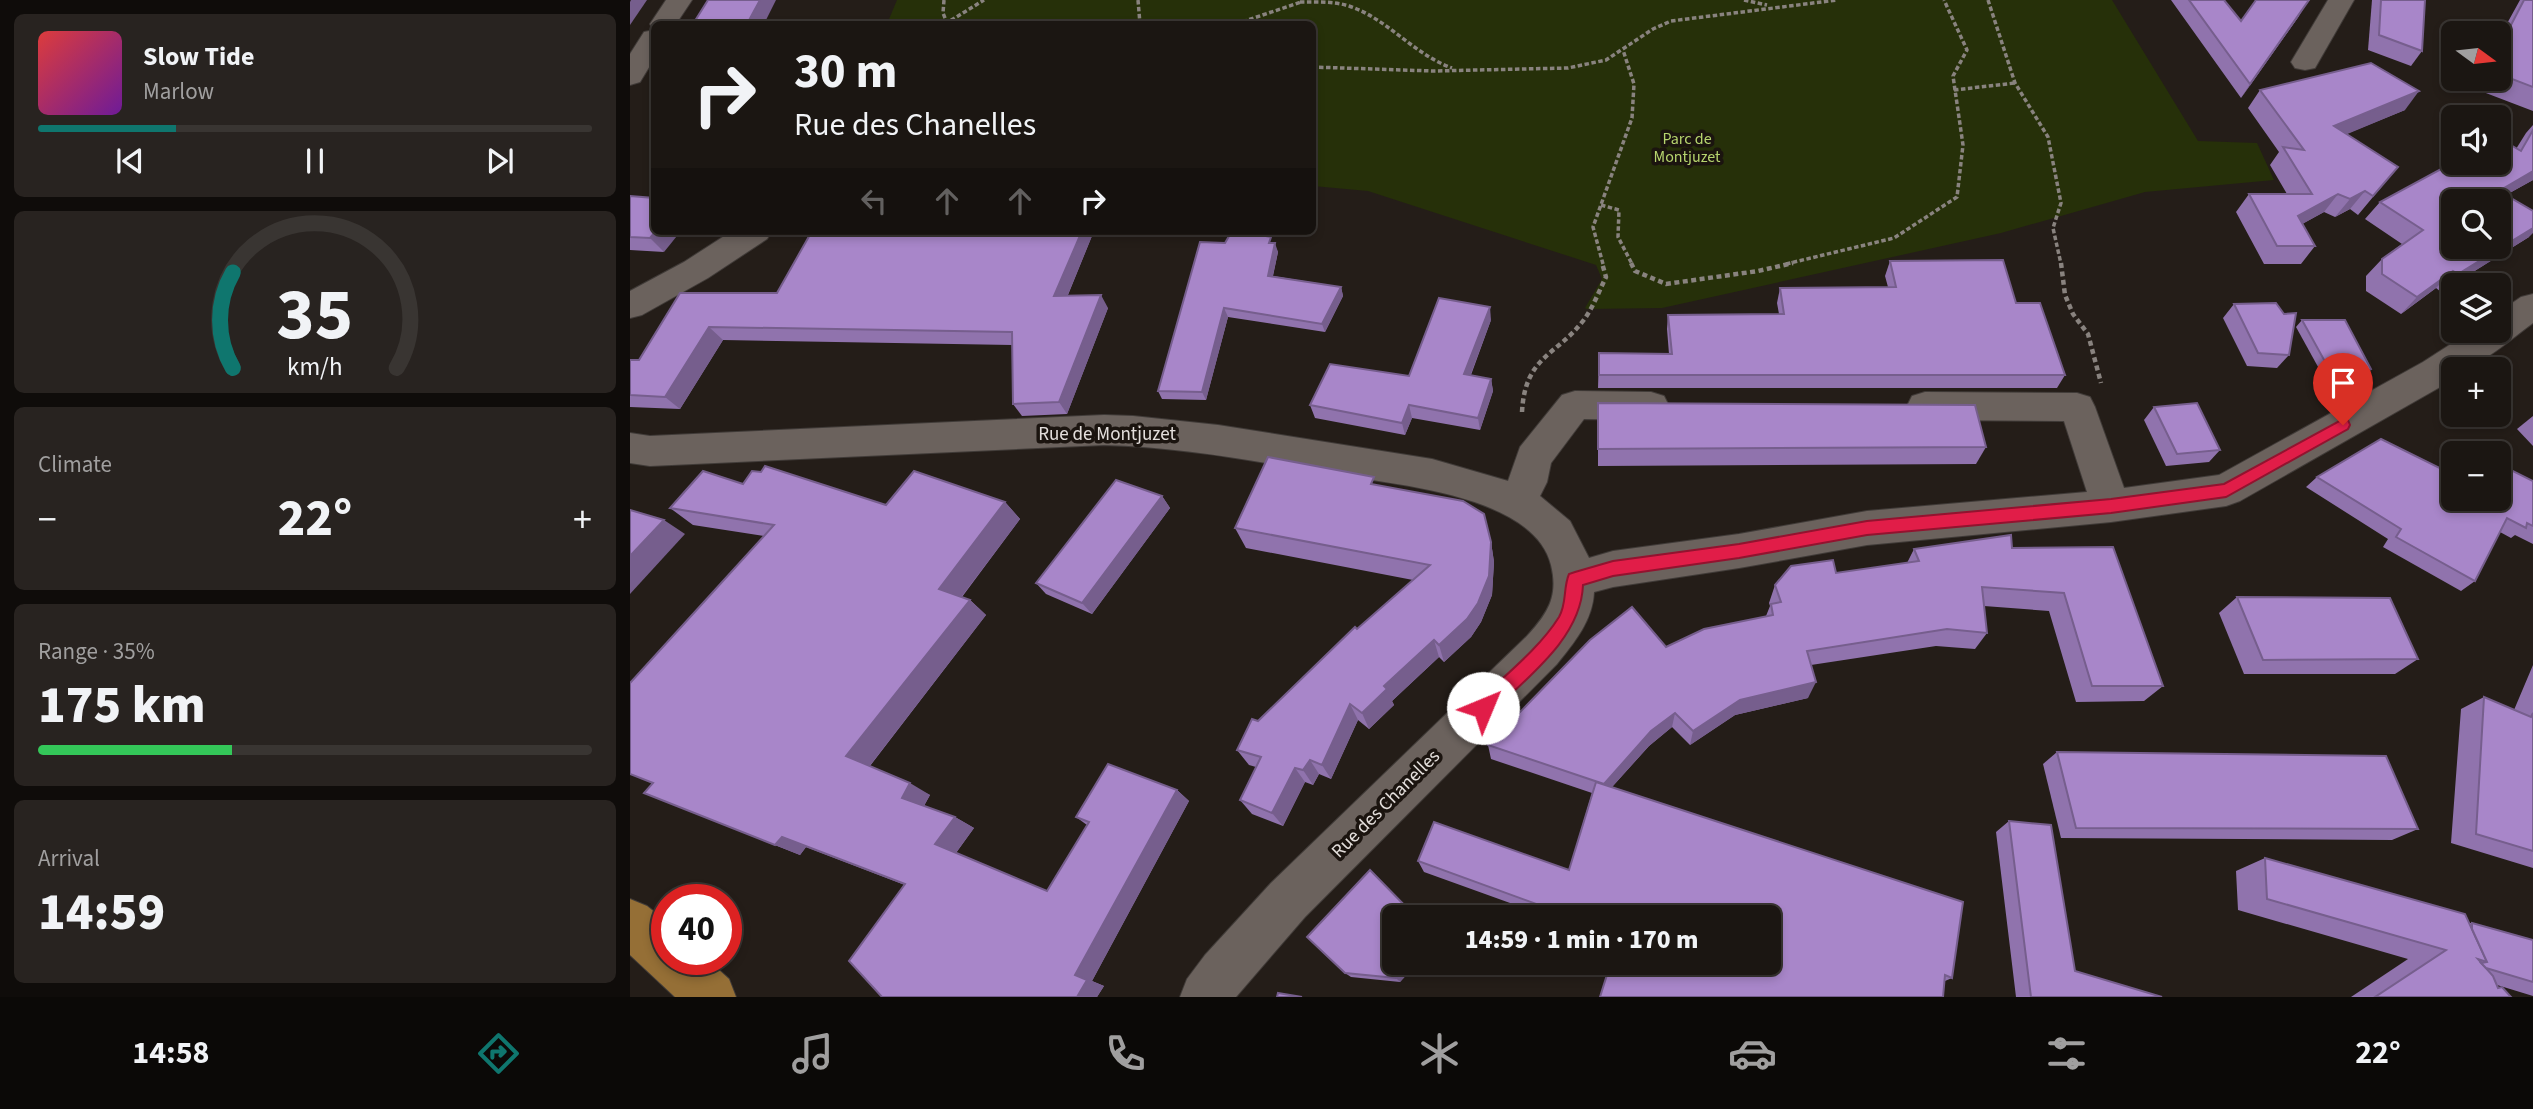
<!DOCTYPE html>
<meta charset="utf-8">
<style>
:root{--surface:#1b1612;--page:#282320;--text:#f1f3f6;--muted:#a09f9f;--line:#393532;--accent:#0f766e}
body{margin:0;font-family:"Source Sans 3",sans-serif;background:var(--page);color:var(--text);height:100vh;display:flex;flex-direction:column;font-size:26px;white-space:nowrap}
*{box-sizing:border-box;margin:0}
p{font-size:23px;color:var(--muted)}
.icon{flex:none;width:38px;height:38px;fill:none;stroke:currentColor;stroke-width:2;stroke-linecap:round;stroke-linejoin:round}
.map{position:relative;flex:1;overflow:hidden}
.drawer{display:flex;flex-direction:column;gap:14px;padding:14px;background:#0f0c0a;width:630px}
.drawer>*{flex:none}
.hud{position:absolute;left:21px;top:21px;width:665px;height:214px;border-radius:10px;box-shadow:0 4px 10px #0003,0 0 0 2px var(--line);background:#1b1612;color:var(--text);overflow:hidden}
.needle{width:46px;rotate:105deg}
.controls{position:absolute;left:1811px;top:21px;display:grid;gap:14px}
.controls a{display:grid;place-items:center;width:70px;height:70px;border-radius:10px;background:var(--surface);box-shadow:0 4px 10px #0003,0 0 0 2px var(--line);font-size:35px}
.speed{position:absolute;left:21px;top:884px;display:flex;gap:14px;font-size:35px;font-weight:700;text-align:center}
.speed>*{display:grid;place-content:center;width:91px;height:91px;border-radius:50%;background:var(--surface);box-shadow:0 4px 10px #0003,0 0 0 2px var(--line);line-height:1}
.speed .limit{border:10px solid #d22;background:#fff;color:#111}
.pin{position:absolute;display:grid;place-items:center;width:60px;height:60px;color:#fff;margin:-72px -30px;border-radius:50% 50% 50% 0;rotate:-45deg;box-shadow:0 0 7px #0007}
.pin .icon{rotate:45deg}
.me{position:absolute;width:77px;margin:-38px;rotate:45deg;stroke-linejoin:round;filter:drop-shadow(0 0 5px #0008)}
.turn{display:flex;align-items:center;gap:24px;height:147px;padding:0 28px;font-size:32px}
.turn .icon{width:91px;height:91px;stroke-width:2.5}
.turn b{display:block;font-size:49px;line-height:60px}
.lanes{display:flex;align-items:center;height:66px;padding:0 28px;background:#0003;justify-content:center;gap:35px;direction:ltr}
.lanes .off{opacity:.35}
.big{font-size:52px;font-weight:800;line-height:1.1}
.drawer .widget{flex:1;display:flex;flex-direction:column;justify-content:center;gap:10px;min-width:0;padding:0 24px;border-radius:10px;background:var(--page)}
.drawer .dial{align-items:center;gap:0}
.dial svg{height:182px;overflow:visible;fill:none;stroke:var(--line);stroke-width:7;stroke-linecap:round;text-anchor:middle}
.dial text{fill:var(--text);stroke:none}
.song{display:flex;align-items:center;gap:21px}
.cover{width:84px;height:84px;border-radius:10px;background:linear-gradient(135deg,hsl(0 70% 55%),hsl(280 70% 35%))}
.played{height:7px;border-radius:4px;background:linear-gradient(90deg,var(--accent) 25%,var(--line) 25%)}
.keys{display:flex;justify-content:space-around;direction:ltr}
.heat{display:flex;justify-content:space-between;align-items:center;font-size:38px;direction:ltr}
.charge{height:10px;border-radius:5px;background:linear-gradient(90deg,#34c759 35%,var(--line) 0)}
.trip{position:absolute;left:752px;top:905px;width:399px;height:70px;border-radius:10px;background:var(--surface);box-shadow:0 4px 10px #0003,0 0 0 2px var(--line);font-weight:800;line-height:70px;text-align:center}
.tabs{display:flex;height:112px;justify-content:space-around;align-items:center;background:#0b0907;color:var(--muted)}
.tabs .icon{width:49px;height:49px}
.tabs .on{color:var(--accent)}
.tabs b{font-size:32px;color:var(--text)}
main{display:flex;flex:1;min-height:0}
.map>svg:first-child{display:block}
.green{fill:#263009}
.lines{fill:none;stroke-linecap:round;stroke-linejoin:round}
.minor-casing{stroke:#403b38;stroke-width:2}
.major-casing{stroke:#403b38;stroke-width:2}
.path-far1{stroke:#89837f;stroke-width:3.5;stroke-dasharray:4.5 2.5;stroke-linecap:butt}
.path{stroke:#89837f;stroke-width:4.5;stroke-dasharray:5 3.5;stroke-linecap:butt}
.minor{fill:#6b625d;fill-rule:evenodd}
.major{fill:#956f36;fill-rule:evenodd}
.wall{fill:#9073ad}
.shaded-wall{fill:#765e8d}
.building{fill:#a886c9;stroke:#765e8d;stroke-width:2;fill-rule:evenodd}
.route{fill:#e11d48;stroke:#92132f;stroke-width:2}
.labels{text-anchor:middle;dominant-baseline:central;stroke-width:7;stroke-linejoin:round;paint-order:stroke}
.far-park-label{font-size:16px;fill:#b6d46e;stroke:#1b140f}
.street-label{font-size:19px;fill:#e3dedb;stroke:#1b140f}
</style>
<main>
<section class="drawer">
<div class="widget">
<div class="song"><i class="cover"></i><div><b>Slow Tide</b><p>Marlow</p></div></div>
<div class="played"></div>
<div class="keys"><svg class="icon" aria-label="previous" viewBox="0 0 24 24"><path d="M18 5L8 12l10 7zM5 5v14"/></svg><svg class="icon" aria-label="pause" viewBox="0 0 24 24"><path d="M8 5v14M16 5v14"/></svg><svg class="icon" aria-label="next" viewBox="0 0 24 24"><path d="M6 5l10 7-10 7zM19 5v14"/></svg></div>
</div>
<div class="widget dial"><svg viewBox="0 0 100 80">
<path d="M14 69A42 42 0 1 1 86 69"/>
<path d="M14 69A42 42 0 0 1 14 27" stroke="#0f766e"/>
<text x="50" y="56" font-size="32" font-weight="700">35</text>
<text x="50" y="72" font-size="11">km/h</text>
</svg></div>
<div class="widget"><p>Climate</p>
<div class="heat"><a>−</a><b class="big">22°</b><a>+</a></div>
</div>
<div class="widget"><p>Range · 35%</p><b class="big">175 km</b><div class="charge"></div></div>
<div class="widget"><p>Arrival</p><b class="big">14:59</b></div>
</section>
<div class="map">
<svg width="1903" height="997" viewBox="0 0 1903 997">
<rect width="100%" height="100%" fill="#241d18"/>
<!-- green -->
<polygon class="green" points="267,0 1482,0 1568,141 1627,143 1644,180 1515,192 1371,233 1032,308 957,309 955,308 972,279 966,265 738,191 683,186 682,24 257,24"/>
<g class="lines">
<defs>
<g id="minor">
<polygon points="36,0 62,0 46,24 24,24 24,59 10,82 0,85 0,54 14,32 24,30 20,24"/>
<polygon points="1698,0 1724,0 1685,68 1675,70 1665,68 1661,62"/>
<polygon points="102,231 142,231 137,239 78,278 12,315 0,318 0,291 54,262"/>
<path d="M1903 294V323C1882 338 1849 369 1824 369V378L1819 382 1610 501 1596 506 1481 522 1237 545 1109 568 983 587 964 592C963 620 944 643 927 664L675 917 606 997H550L557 979 575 955 641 883 897 636C917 614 929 597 921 565 904 494 760 484 701 474 625 461 551 447 474 445L20 466 0 463V433L20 436 474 415 503 416 588 425 802 459 878 481 890 447 932 395 945 391 1021 392 1034 396 1039 406 1034 416 1021 420 954 419 921 463 917 482 910 496 940 521 959 558 983 551 1109 534 1237 511 1457 492 1434 421 1295 420 1282 416 1277 406 1282 396 1295 392 1447 393 1460 397 1465 407 1494 488 1589 475 1793 362 1841 331H1869V312L1891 297Z"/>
</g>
<polygon id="major" points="0,899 17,906 37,922 37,959 77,959 99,979 106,997 45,997 0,955"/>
</defs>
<!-- minor casing -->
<use href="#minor" class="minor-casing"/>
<!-- major casing -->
<use href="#major" class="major-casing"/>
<!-- path-far1 -->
<g class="path-far1">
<polyline points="314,0 313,13 317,23"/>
<polyline points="508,0 510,24"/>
<polyline points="1114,0 1137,5"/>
<polyline points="1358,0 1385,83 1418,137 1431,203 1423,228 1431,264"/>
<path d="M670 2C686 2 703 1 719 6 758 19 783 54 822 68"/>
<polyline points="315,24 354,0"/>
<polyline points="606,24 671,2"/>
<polyline points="682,67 803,71 938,68 976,60 1023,29 1041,21 1207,0"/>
<polyline points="1324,90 1385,83"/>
<polyline points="971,205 989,210 988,237 1002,264"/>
<polyline points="973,264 963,227 1002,118 1004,84 993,50"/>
<polyline points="1156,264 1264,238 1327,197 1333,145 1323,76 1337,50 1314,0"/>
</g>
<!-- path -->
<g class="path">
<polyline points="1001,263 1005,271 1036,284 1128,271 1163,263"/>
<polyline points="1431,263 1435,295 1443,314 1458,334 1471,383"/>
<path d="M892 412C895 356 926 356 953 321 963 308 969 291 976 277L972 263"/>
</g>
<!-- minor -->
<use href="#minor" class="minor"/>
<!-- major -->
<use href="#major" class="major"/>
</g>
<!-- wall -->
<g class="wall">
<polygon points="1541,0 1594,0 1611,21 1669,16 1611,98"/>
<polygon points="1742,0 1795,0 1792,51 1781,66 1738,50"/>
<polygon points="1890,0 1903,0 1903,111 1848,90 1848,79 1869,79 1869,38"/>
<polygon points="1630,90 1775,110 1716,134 1753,185 1728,215 1720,209 1705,217 1694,212 1672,224 1685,246 1671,264 1634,264 1606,212 1619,194 1657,194 1640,165 1649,152 1618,108"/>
<polygon points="1903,125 1903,180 1876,195 1899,237 1811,292 1806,288 1771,314 1736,291 1736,276 1752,259 1772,244 1735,219 1750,202 1886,149 1896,133"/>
<polygon points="0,196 34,252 0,250"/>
<polygon points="182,231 464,231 438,295 478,308 437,414 392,416 383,404 382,345 93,340 50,409 0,407 0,360 9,360 147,293"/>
<polygon points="643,243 648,252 643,276 711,287 713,296 695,332 598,317 576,400 532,399 528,391"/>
<polygon points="1260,261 1386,303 1435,375 1427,388 968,388 969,353 1039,354 1037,329 1038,315 1149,314 1147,303 1150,288 1258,287 1255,276"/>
<polygon points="1604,304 1659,355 1647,368 1617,366 1593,318"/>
<polygon points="861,320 841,375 861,379 863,391 850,430 782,418 775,435 685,418 680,405 779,376"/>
<polygon points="1672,320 1741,369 1734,376 1703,394 1666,327"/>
<polygon points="968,403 1356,447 1346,464 968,466"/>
<polygon points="1524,407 1590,450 1579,462 1536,466 1514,420"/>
<polygon points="1903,416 1903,446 1887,429"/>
<polygon points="1687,477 1824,499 1903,481 1903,544 1885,535 1881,538 1870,532 1845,581 1831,591 1753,547 1758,539 1676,487"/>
<polygon points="113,484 256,505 375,502 390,519 332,597 340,600 356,615 240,766 300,795 294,806 325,817 344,828 326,853 417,891 457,825 446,817 547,790 559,801 462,981 474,986 467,997 252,997 275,885 176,847 170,855 14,793 23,783 134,536 63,525 40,508"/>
<polygon points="746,485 861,542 864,562 862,595 851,622 841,637 814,662 809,657 762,701 764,705 739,729 728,720 701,779 689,774 683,785 675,782 653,826 622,814 610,800 626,767 619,765 607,750 628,721 727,629 783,580 616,548 605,528"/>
<polygon points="532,496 540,508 462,614 416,594 406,583"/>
<polygon points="1483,547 1533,686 1514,701 1446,702 1419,611 1354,606 1357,633 1345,649 1306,646 1181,665 1178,698 1105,715 1060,745 1042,727 1019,746 982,787 1322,978 1315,981 1139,917 919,917 794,872 788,861 939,870 962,793 861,759 858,745 1036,647 1136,616 1140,606 1139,603 1145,585 1206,573 1277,563 1284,549"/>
<polygon points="1607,597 1788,659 1765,674 1614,674 1589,613"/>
<polygon points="1903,665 1903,868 1821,843 1831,709 1854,697 1884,710"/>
<polygon points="1427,752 1788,829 1762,840 1431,838 1413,764"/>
<polygon points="1379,821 1445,971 1532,997 1386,997 1366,832"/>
<polygon points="1635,858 1840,923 1842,923 1903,940 1903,996 1867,985 1868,988 1881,997 1721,997 1778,959 1608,910 1606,871"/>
<polygon points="765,962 788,962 770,982 721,977 715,973"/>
</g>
<!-- shaded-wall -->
<g class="shaded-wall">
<polygon points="1,0 17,0 0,25 0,2"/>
<polygon points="130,0 146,0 134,24 117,24"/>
<polygon points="1677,2 1669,16 1611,98 1620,84"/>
<polygon points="1789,91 1775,110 1691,145 1704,126"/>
<polygon points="1903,171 1903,180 1865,201 1869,191"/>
<polygon points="1735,191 1720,209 1705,217 1720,199"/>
<polygon points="1708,194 1694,212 1654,234 1668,216"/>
<polygon points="1903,228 1903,233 1899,237 1811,292 1828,274"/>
<polygon points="26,231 51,231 34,252 20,238"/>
<polygon points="452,231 464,231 432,309 424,296"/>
<polygon points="645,243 648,252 641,284 638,276"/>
<polygon points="1823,271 1806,288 1771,314 1787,297"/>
<polygon points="711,287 713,296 695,332 692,324"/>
<polygon points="471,295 478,308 437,414 429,402"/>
<polygon points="860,307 861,320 836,387 834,374"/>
<polygon points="594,308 598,317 576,400 572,392"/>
<polygon points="79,327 93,340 50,409 35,397"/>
<polygon points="1741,369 1734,376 1703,394 1709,387"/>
<polygon points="861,379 863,391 850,430 848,418"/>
<polygon points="779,405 782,418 775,435 772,423"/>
<polygon points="532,496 540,508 462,614 452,603"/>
<polygon points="375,502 390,519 326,604 309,589"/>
<polygon points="34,520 55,534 0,594 0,556"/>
<polygon points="861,542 864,562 862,595 851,622 841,637 814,662 809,645"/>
<polygon points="340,600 356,615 238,768 216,756"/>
<polygon points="804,640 809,657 762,701 764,705 739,729 732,713 754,686"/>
<polygon points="1186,682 1178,698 1105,715 1060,745 1063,731 1110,700"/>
<polygon points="720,704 728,720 701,779 692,765"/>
<polygon points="1045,713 1042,727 1019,746 973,797 974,784 1021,731"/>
<polygon points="680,760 689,774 683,785 673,770"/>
<polygon points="665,768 675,782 653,826 642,813"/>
<polygon points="280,783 300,795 292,809 272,798"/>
<polygon points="547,790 559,801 462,981 474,986 467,997 447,997 445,975"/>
<polygon points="325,817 344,828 325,854 305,844"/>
<polygon points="152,837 176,847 170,855 145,845"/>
<polygon points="780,962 788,962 770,982 766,978"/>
</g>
<!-- building -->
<g class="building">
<polygon points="78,0 130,0 117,24 63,24"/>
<polygon points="1559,0 1594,0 1611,21 1626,0 1679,0 1620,84"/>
<polygon points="1751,0 1795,0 1792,51 1749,35"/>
<polygon points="1894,0 1903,0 1903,87 1869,74 1869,48"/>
<polygon points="1741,63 1789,91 1704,126 1768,167 1743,196 1735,191 1720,199 1708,194 1668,216 1685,246 1647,246 1619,194 1682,194 1653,147 1674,150 1630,90"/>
<path d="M1903 130V171L1869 191 1903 211V228L1828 274 1823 271 1787 297 1752 274V259L1793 230 1750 202 1824 162 1869 163V140H1872L1891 151ZM1824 201H1869V247H1824Z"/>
<polygon points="0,196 24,198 24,231 26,231 20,238 0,237"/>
<polygon points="182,231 452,231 424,296 471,295 429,402 383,404 382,332 79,327 35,397 0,395 0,360 9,360 50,293 147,293"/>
<polygon points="602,231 609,231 641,237 639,243 645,243 638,276 711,287 692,324 594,308 572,392 528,391 570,242 595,243"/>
<polygon points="1373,260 1386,303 1410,303 1435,375 969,375 969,353 1042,354 1038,315 1154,314 1150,288 1266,287 1260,261"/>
<polygon points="809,298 860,307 834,374 861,379 848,418 779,405 772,423 680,405 700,364 779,376"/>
<polygon points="1646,303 1654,314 1666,313 1659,355 1628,353 1604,304"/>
<polygon points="1672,320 1715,320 1741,369 1709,387"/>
<polygon points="968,403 1345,405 1356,447 968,449"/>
<polygon points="1567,403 1590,450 1547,454 1524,407"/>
<polygon points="1751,439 1824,475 1824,499 1869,499 1869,464 1903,481 1903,526 1897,523 1896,528 1877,518 1845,581 1766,537 1771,529 1687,477"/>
<polygon points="638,457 744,477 741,484 833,501 854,514 861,542 859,576 848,603 837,619 809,645 804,640 754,686 757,689 732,713 720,704 692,765 680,760 673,770 665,768 642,813 610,800 631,757 607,750 622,719 628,721 725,627 727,629 800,565 605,528"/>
<polygon points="135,466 256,505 284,471 375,502 309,589 340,600 216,756 280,783 272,798 325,817 305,844 417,891 459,822 446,817 478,764 547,790 445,975 457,980 447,997 252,997 219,961 275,884 152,837 145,845 14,793 23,783 0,774 0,683 144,525 40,508 73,471 113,484 122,471 131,472"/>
<polygon points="486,480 532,496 452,603 406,583"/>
<polygon points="0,510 34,520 0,556"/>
<polygon points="1381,535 1382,548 1483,547 1533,686 1462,686 1434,593 1352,587 1357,633 1317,629 1177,651 1186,682 1110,700 1063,731 1045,713 1021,731 974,784 858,745 960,640 1002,607 1036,647 1074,629 1143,615 1141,604 1151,602 1145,585 1161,566 1203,560 1206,573 1289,561 1284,549"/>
<polygon points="1607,597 1760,598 1788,659 1633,660"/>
<polygon points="1854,697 1901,717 1903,713 1903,851 1846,834"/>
<polygon points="1427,752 1756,756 1788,829 1446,828"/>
<polygon points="966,782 1333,902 1322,978 1315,975 1313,997 970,997 981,962 1139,962 1139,917 942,917 788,861 804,822 939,870"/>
<polygon points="1379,821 1421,825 1445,971 1532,997 1401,997"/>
<polygon points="1635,858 1835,914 1857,962 1848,959 1863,976 1868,988 1872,987 1881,997 1745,997 1816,950 1637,899"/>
<polygon points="740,870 786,917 765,917 765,962 780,962 766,978 715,973 677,937"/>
<polygon points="1842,923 1903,940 1903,982 1856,968 1851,963 1857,962 1842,929"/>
<polygon points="648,993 672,997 647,997"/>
</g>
<!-- route -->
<path class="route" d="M1713 419 1718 420 1720 425 1718 429 1596 497 1481 513 1237 535 1109 558 983 576 953 585C951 639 896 678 860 714L853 716 847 714 844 708 847 702C874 676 909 649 929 617 937 603 933 588 939 574L945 572 983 561 1109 544 1237 521 1481 499 1594 484Z"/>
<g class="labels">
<!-- far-park labels -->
<g class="far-park-label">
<text x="1057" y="139">Parc de<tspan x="1057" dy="18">Montjuzet</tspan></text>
</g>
<!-- street labels -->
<g class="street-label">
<text x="477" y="434">Rue de Montjuzet</text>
<text transform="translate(756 804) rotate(-45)">Rue des Chanelles</text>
</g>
</g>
</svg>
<div class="controls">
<a><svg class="needle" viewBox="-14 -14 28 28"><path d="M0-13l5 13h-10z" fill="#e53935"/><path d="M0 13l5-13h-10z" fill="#a09f9f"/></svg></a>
<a><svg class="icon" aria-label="sound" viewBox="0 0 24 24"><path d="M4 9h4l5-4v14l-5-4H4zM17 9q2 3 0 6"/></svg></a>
<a><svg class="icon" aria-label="search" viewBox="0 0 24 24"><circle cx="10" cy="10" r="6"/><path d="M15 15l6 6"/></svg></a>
<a><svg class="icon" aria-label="layers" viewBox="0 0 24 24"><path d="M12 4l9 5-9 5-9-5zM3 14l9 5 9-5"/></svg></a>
<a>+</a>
<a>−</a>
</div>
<div class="speed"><div class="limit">40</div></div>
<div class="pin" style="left:1713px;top:425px;background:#d93025"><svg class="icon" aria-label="arrive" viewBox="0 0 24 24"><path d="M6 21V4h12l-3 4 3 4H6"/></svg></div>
<svg class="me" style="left:853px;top:708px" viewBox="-20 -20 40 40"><circle r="19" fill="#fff"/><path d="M0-13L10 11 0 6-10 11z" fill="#e11d48"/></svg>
<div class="trip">14:59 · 1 min · 170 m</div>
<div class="hud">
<div class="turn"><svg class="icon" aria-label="right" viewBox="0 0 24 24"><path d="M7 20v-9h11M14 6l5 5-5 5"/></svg><div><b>30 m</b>Rue des Chanelles</div></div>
<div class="lanes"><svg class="icon off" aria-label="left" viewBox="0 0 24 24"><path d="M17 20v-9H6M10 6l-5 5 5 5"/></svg><svg class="icon off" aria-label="ahead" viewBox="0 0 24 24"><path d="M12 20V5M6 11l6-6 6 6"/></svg><svg class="icon off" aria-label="ahead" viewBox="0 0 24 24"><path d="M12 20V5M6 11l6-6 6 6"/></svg><svg class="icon" aria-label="right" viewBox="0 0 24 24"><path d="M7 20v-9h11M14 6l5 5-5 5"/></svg></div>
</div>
</div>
</main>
<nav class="tabs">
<b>14:58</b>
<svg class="icon on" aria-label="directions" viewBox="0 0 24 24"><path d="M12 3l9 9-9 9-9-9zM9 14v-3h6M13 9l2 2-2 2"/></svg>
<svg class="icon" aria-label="music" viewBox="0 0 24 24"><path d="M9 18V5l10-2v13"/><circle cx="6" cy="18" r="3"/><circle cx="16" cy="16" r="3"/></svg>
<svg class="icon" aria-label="phone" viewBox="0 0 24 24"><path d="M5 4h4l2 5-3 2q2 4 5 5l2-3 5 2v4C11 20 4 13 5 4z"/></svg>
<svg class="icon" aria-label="climate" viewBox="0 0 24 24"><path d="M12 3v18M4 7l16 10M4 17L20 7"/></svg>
<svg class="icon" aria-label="car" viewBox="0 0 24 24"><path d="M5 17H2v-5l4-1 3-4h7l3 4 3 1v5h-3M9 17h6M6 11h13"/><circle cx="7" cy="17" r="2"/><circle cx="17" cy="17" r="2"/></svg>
<svg class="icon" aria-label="filters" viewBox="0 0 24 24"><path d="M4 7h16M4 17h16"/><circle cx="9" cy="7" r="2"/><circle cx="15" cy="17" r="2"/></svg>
<b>22°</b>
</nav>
